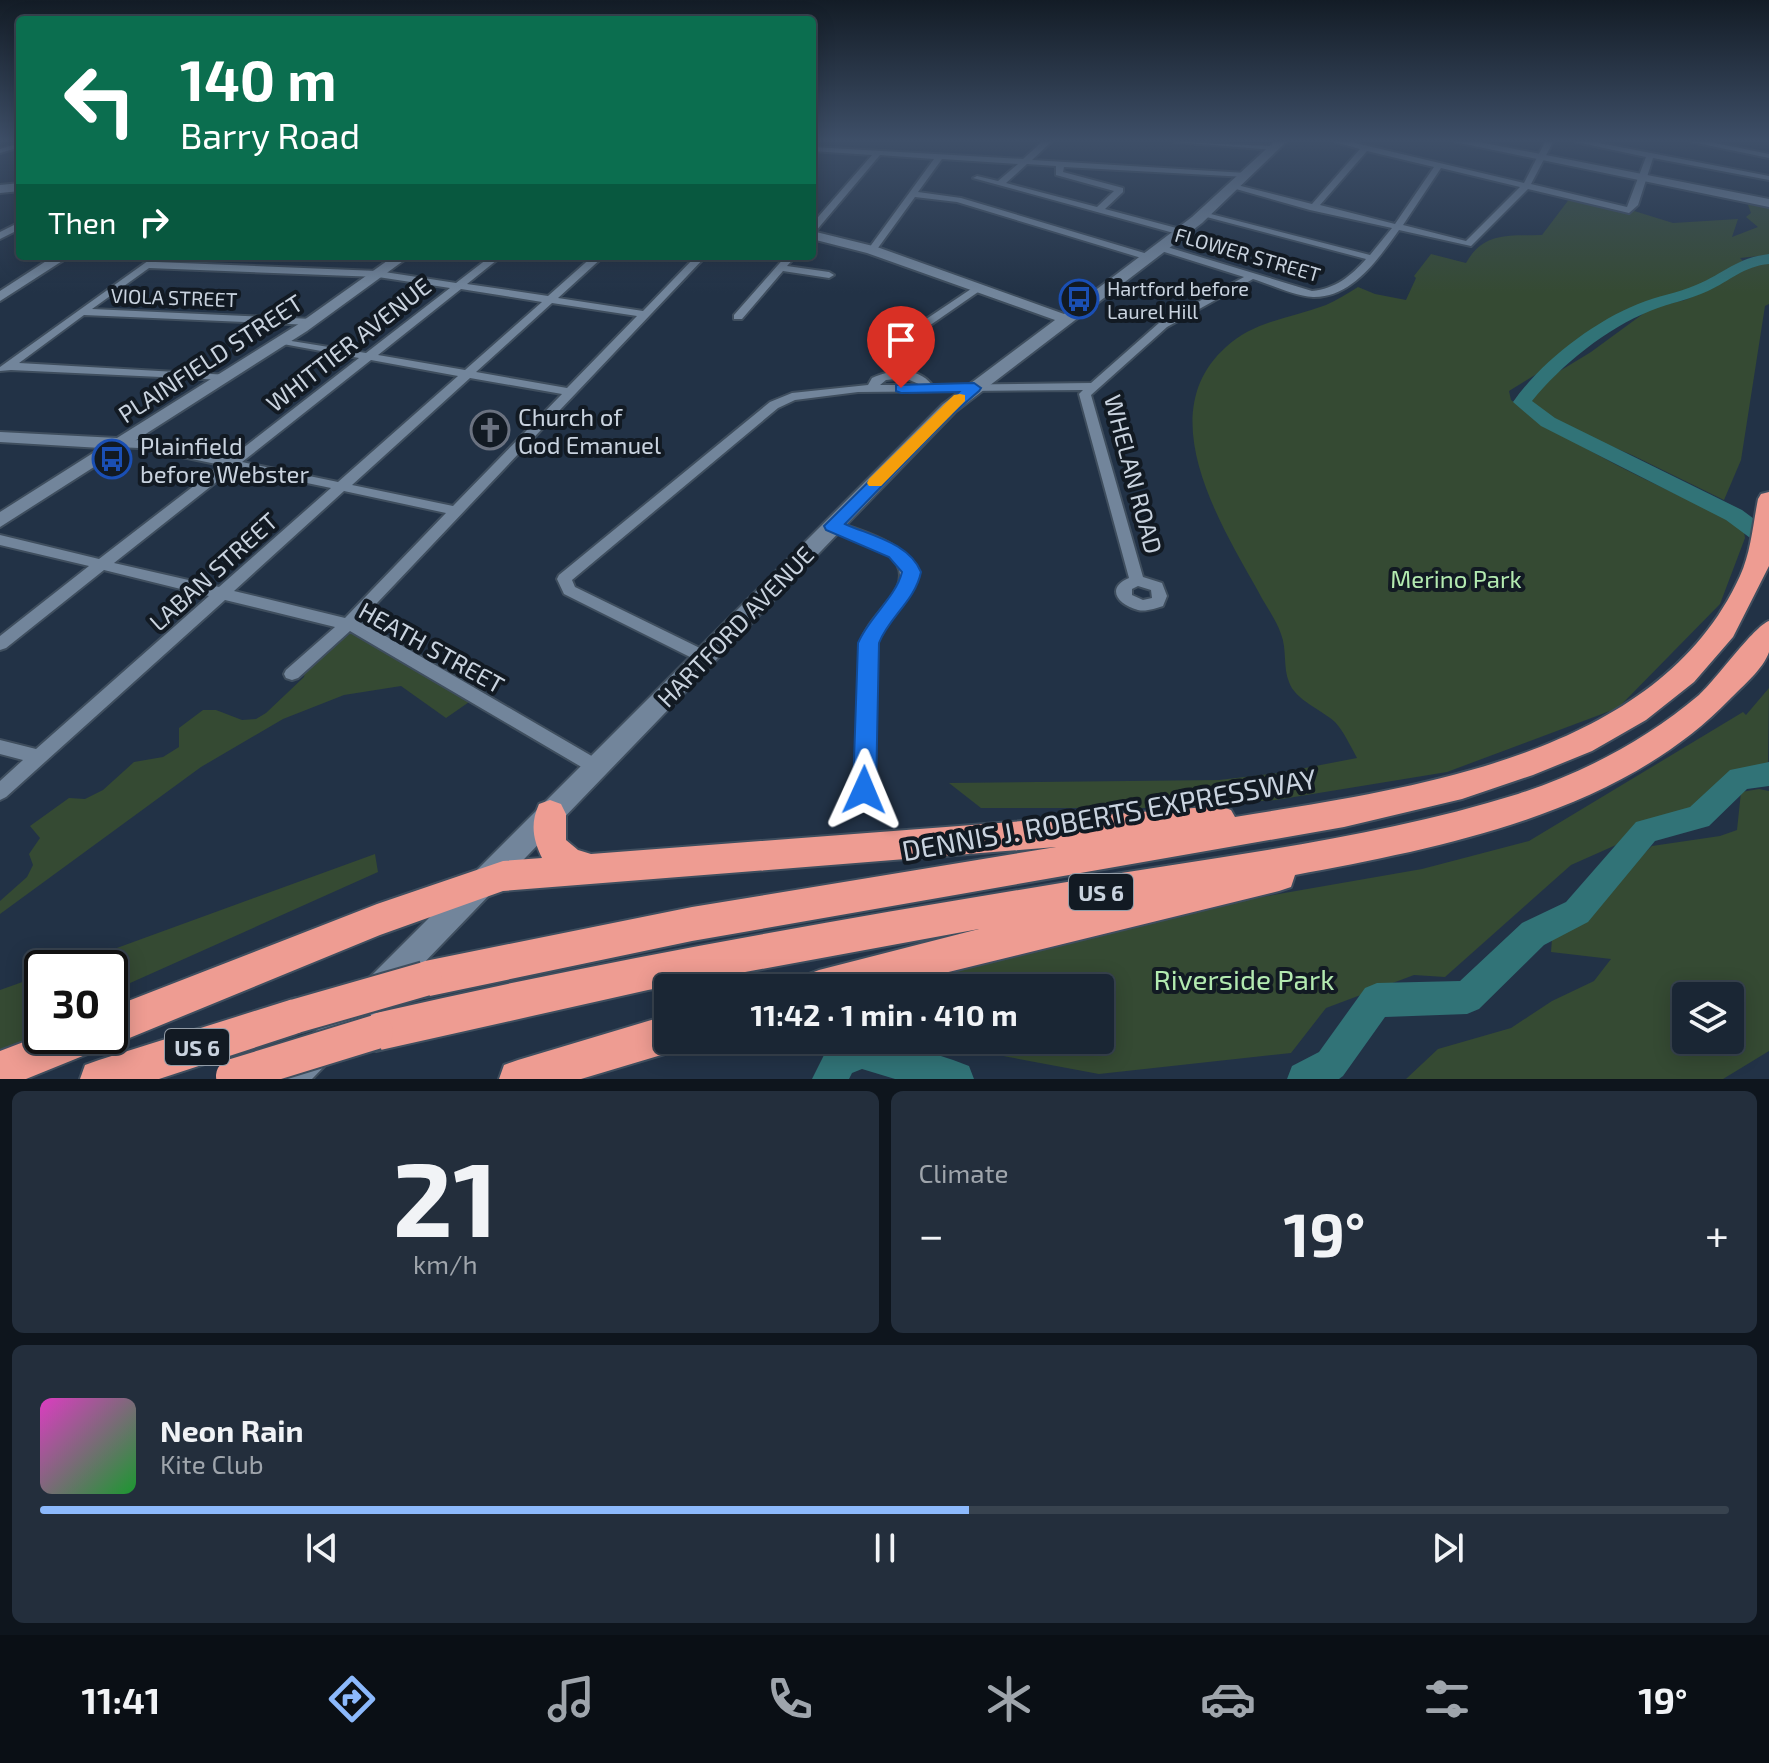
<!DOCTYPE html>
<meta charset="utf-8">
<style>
:root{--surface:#1a2634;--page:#232e3c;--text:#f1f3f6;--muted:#9fa5ac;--line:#38434f;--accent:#8cb9fc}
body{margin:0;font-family:"Exo 2",sans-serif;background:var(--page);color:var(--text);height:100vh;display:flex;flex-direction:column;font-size:30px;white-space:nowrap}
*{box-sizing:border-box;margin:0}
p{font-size:26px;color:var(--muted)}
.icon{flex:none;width:44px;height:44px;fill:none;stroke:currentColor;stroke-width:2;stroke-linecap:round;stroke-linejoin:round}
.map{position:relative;height:1079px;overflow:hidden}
.panel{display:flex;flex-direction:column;gap:12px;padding:12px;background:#0e151d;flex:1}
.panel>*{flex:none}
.top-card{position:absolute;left:16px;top:16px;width:800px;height:244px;border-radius:8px;box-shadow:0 4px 20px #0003,0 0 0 2px var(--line);background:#0b6e4f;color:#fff;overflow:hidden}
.buttons{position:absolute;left:1672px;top:982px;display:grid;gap:16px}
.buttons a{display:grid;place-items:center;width:72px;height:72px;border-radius:8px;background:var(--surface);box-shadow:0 4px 20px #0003,0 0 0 2px var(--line);font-size:40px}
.speed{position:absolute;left:24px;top:950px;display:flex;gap:16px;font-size:40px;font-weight:700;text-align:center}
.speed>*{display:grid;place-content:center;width:104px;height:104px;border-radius:50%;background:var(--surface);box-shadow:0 4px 20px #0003,0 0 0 2px var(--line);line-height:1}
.speed .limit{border:4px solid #111;border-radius:12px;background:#fff;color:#111}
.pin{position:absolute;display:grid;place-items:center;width:68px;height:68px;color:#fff;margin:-82px -34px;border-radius:50% 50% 50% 0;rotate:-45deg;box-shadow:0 0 8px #0007}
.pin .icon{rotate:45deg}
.me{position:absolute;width:88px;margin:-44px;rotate:1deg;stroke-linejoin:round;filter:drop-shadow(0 0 6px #0008)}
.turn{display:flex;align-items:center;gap:28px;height:168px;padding:0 32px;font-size:36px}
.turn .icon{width:104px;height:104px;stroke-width:2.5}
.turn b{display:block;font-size:56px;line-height:68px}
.then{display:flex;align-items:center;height:76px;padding:0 32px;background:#0003;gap:16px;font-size:30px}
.big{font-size:60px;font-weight:700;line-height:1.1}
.panel .widget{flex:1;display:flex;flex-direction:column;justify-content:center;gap:12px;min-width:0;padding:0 28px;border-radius:12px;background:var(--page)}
.panel .dial{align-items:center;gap:0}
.dial b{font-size:104px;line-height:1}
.song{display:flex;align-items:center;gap:24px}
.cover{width:96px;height:96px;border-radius:12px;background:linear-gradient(135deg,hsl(310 70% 55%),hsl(130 70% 35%))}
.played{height:8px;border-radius:4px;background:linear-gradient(90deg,var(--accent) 55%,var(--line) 55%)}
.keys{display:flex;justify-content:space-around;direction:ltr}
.heat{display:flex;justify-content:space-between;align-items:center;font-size:44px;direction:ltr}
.panel .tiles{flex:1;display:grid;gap:12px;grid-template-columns:1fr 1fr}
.widget:last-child{grid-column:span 2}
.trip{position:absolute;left:654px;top:974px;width:460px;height:80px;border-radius:8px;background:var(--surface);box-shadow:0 4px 20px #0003,0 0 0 2px var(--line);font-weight:700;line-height:80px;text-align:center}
.dock{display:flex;height:128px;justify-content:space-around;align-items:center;background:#0a0f15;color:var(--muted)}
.dock .icon{width:56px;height:56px}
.dock .current{color:var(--accent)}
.dock b{font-size:36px;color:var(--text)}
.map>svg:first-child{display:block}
.green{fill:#354a33;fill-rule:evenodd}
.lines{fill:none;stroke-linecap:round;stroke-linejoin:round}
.river{fill:#317377;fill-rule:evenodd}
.street-casing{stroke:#3f4e5e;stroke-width:4}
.secondary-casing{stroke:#3f4e5e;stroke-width:4}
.highway-casing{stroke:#3f4e5e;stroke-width:4}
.street{fill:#72859b;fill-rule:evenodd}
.secondary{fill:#72859b;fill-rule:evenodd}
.highway{fill:#ee9c92;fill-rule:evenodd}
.highway-bridge-casing{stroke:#3f4e5e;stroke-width:38;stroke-linecap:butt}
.highway-bridge{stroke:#ee9c92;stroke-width:34}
.route{fill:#1a73e8;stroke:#114b97;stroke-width:2}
.slow{fill:#f59e0b}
.labels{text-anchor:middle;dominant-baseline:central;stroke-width:8;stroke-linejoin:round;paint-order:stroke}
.far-street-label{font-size:20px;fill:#c9d3df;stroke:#121a23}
.far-poi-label{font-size:20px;fill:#c9d3df;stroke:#121a23;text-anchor:start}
.shield{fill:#121a23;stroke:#929ca7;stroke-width:2}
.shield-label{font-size:22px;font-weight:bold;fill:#c9d3df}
.street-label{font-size:24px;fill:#c9d3df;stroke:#121a23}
.poi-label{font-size:24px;fill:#c9d3df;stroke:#121a23;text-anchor:start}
.park-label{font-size:24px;fill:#b3eab0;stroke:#121a23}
.near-street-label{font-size:28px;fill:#c9d3df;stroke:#121a23}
.near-park-label{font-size:28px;fill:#b3eab0;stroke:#121a23}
</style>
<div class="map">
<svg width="1769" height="1079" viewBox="0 0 1769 1079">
<rect width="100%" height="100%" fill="#223246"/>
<!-- green -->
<g class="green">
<path d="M1570 198 1631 210 1673 223 1738 219 1732 237 1758 227 1746 217 1751 213 1748 205 1750 200 1769 203V255L1740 258 1747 265 1769 261V304L1765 306 1741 460 1724 500 1632 455 1554 422 1528 402 1529 396 1540 383 1591 352 1651 308 1685 300 1717 286 1653 303 1509 391 1511 400C1582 453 1663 488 1743 525L1745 538 1720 604 1618 708 1447 772 1276 800 1168 808H981L949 783 1219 780 1279 773 1357 758C1351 747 1343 730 1335 722 1322 710 1295 700 1289 682 1283 668 1287 649 1281 634 1276 619 1265 605 1258 591 1220 523 1151 414 1226 347 1254 321 1291 318 1326 305 1337 300 1348 293 1358 287L1375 294 1406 300 1416 278 1414 276 1431 254 1466 263C1484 231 1509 236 1542 235Z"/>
<polygon points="344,627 472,700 446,718 401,686 344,695 283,719 201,767 0,914 0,901 27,877 33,865 29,854 40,838 30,826 69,798 85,799 103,790 134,762 163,757 179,747 179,728 203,710 216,710 242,720 256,719 266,713 304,677 306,663"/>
<polygon points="1769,688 1768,770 1742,780 1706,805 1571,865 1445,977 1414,975 1326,1008 1291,1053 1099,1074 917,1040 1100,1040 1100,988 879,988 1159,915 1422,869 1529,841 1743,712 1746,715"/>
<path d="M1759 789 1769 791V1051L1723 1079H1406L1438 1049 1511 1028 1552 1001 1594 981 1611 959 1551 952 1553 925 1571 906 1623 873 1652 846 1720 836 1737 830 1741 792ZM1686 996H1730V1040H1686Z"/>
<polygon points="375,854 378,872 110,992 110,968 62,968"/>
<polygon points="42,975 42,1022 37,1024 21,1047 0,1055 0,990"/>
</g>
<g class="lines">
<!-- river -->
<g class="river">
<path d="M1769 254V264C1744 266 1730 281 1708 291 1689 300 1669 303 1650 311 1607 328 1561 365 1532 401L1555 418 1742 510 1769 530V548L1761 546 1726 520 1541 426 1513 402C1541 362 1593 322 1638 304 1657 296 1678 293 1696 285 1725 273 1736 258 1769 254Z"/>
<polygon points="1769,762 1769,786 1747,789 1709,826 1655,841 1588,922 1544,945 1479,1009 1467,1014 1385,1017 1343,1076 1339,1079 1287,1079 1292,1066 1319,1052 1365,988 1377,983 1460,981 1522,923 1566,902 1636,822 1690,807 1730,770"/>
<path d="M845 1040C887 1040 929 1050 969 1066L974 1079H895L862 1069 852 1073 849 1079H812L828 1047Z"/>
</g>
<defs>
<g id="street">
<path d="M1042 142H1051L1032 160 1246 173 1250 175 1246 177 1064 167 1063 172 1123 188V192L1105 209 1184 230 1186 232 1181 235 973 178 977 176 998 181 1018 164 942 159 918 192 961 198 1151 255V259L1148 260 957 202 915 197 875 252H869V248L934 159 880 155 815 232 812 233V224L872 155 812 151V147L1023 159ZM1027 164 1056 166V175L1114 191 1097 207 1006 183Z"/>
<polygon points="1175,142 1275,146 1279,148 1275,150"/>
<path d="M1335 142H1351L1524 183 1545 142H1553L1531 184 1627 207 1646 157 1576 142H1594L1769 176V180L1653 158 1638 205 1629 213 1528 189 1471 246 1399 230C1379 258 1352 298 1313 297 1294 296 1272 285 1253 279L1167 327 1091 395 1143 577 1162 583 1167 596 1163 606C1156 608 1146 612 1138 610 1118 605 1105 588 1129 578L1079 394 1083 390 858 392 795 400 778 408 572 580 575 587 710 653 712 657 710 661 704 663 698 661 564 594 557 579 559 575 770 402 792 393 868 385 872 378C891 369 918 366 932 385L1091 383 1159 323 1244 277 1158 250V246H1164L1312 291C1335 289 1351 276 1366 259L1199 215 1203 212 1370 255 1392 228 1310 210 1229 187 1233 184 1312 204 1360 149ZM1367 151 1434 167 1395 224 1320 205ZM1441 168 1520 187 1466 241 1403 225ZM905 378 921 385H880L886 380ZM1138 586 1151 590 1152 598 1143 600 1132 595V589Z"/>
<polygon points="1692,142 1710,142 1769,154 1769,158"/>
<polygon points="20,143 20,147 0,153 0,149"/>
<polygon points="20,222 20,229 0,239 0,232"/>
<path d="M491 256H502L467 284 548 296 593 256H604L558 298 643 311 696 256H706L359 622 375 630 602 762 605 767 602 772 596 774 590 772 350 631 298 678 292 680 286 678 284 674 286 670 335 627 225 600 6 797 0 800V781L23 760 0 754V740L36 749 209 596 104 570 6 648 0 650V636L89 566 0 545V535L99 559 221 465 139 448 117 447 115 444 117 441 139 440 229 459 359 358 283 344 278 341 279 339 366 353 450 288 378 277 149 268 92 309 312 319 317 322 312 325 84 315 19 363 229 375V379L225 380 11 370 0 371V367L152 258 155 259 156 262 378 271 456 283ZM461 289 542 302 465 370 378 355ZM552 303 637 316 567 388 476 372ZM371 360 458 376 338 482 242 462ZM470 378 562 394 453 506 352 485ZM234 468 331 488 219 587 114 563ZM344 491 446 513 345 618 234 591Z"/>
<polygon points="786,256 796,256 787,266 829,272 834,275 829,278 783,271 742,319 734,319 734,315"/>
<polygon points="977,285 981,286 981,290 900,346 892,346 892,342"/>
<path d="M833 521C858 529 927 548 914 585 906 607 884 621 876 643L873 790 870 795 864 798 858 795 855 790 860 643C867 624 880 612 892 596 923 553 857 541 828 529L826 526Z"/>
</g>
<g id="secondary">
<polygon points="1274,142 1286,142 1202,223 955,412 312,1079 274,1079 279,1068 943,404 1055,320 867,253 812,239 812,231 877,247 1064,314 1192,217"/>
<polygon points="1455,142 1479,142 1769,199 1769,207"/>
<polygon points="20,183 20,191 0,193 0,185"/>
<polygon points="54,256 70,256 0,301 0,291"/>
<polygon points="394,256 410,256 307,331 0,527 0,512 101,448 0,442 0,432 117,438 297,325"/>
</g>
<g id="highway">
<path d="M1769 492V566L1733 637 1694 682 1646 720 1592 751 1533 775 1462 799 1344 827 692 941 425 997 412 992 407 979 412 966 425 961 692 907 1056 847 503 891 380 935 110 1046 103 1043 100 1049 26 1079H0V1051L42 1035 110 1036V1008L377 904 503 861 542 858C533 839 530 824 539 804L550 800 561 804 566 814V840L578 850 591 854 1220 806 1231 810 1235 817C1409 788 1657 758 1740 576 1751 552 1753 524 1758 499L1761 494Z"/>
<path d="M1769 621C1769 630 1769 643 1769 652 1764 668 1742 687 1730 699 1620 813 1445 847 1295 875L1291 887 1279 891 883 988H801L806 975 819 970 979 929 648 990 376 1051 363 1045 357 1032 363 1019 376 1013C605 960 836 920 1067 882 1218 856 1371 840 1518 794 1583 773 1646 740 1699 695 1716 680 1754 626 1769 621Z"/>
<polygon points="296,998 309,1003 314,1016 309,1029 296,1034 159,1079 80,1079 85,1065 99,1060"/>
<polygon points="668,1015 668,1040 684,1040 681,1047 668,1053 581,1079 499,1079 504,1065 518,1060"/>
</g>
</defs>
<!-- street casing -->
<use href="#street" class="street-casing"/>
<!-- secondary casing -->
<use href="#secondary" class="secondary-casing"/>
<!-- highway casing -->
<use href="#highway" class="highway-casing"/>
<!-- street -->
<use href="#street" class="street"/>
<!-- secondary -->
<use href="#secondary" class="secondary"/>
<!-- highway -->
<use href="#highway" class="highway"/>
<defs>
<g id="highway-bridge">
<polyline points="296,1016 425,979"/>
<polyline points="233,1076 376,1032"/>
</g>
</defs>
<!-- highway-bridge casing -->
<use href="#highway-bridge" class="highway-bridge-casing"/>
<!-- highway-bridge -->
<use href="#highway-bridge" class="highway-bridge"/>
</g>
<!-- sky -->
<linearGradient id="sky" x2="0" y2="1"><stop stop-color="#131c26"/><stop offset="0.48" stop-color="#3e4f68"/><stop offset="1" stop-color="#3e4f68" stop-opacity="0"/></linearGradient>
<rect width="1769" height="293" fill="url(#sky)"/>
<!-- route -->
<path class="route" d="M974 383 981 388 979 391 950 416 845 524C872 536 909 543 921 572 915 601 889 617 879 643L876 790 873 797 864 800 856 797 853 790 858 643C869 617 896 597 902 572L889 557 826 530 824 526 959 392 901 393 896 391V385Z"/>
<!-- slow -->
<polygon class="slow" points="960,394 965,395 965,401 881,486 869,486 867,483 869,479 954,395"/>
<!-- icons -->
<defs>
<symbol id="bus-ring" viewBox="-11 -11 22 22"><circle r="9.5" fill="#121a23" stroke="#1a4fb4" stroke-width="1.5"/><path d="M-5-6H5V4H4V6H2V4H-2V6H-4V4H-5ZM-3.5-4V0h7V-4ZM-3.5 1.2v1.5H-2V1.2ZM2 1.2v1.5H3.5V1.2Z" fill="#1a4fb4"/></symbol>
<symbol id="church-ring" viewBox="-11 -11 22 22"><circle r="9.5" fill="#121a23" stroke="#6b7280" stroke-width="1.5"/><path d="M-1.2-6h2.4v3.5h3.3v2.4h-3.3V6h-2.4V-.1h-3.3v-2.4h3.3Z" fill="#6b7280"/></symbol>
</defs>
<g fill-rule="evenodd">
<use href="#bus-ring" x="1057" y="277" width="44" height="44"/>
<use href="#church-ring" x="468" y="408" width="44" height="44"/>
<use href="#bus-ring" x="90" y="437" width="44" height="44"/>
</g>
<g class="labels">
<!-- far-street labels -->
<g class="far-street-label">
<text transform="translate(1248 254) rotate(16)">FLOWER STREET</text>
<text transform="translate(174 297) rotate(2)">VIOLA STREET</text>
</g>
<!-- far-poi labels -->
<g class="far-poi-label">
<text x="1107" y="288">Hartford before<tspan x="1107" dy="23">Laurel Hill</tspan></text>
</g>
<!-- shield labels -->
<g class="shield">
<rect x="1069" y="874" width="64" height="36" rx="6"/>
<rect x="165" y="1029" width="64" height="36" rx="6"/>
</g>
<g class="shield-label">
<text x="1101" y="892">US 6</text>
<text x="197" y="1047">US 6</text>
</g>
<!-- street labels -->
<g class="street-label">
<text transform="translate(348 344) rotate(-38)">WHITTIER AVENUE</text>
<text transform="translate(210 358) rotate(-33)">PLAINFIELD STREET</text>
<text transform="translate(1134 474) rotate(75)">WHELAN ROAD</text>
<text transform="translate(213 571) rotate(-42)">LABAN STREET</text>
<text transform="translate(735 626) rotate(-46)">HARTFORD AVENUE</text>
<text transform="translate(432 647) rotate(29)">HEATH STREET</text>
</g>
<!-- poi labels -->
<g class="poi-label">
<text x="518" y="416">Church of<tspan x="518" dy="28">God Emanuel</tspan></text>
<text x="140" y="445">Plainfield<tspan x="140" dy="28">before Webster</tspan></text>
</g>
<!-- park labels -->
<g class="park-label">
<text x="1456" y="578">Merino Park</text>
</g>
<!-- near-street labels -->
<g class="near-street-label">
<text transform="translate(1109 814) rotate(-10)">DENNIS J. ROBERTS EXPRESSWAY</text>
</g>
<!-- near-park labels -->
<g class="near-park-label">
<text x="1244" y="979">Riverside Park</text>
</g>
</g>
</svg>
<div class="buttons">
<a><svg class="icon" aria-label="layers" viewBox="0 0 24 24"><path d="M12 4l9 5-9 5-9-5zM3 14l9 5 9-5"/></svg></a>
</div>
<div class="speed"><div class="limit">30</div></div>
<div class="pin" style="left:901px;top:388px;background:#d93025"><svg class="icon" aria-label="arrive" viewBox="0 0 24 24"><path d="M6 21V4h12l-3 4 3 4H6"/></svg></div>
<svg class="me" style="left:864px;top:790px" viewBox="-20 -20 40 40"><path d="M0-17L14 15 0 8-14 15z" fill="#1a73e8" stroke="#fff" stroke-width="4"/></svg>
<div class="trip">11:42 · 1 min · 410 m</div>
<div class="top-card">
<div class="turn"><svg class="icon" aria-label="left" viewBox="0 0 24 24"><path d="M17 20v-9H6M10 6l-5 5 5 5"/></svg><div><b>140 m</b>Barry Road</div></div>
<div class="then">Then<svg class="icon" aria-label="right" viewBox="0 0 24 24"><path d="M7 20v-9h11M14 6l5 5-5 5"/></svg></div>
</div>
</div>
<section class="panel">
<div class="tiles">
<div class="widget dial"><b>21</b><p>km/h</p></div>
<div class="widget"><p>Climate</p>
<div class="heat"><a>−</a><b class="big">19°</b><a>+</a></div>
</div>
<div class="widget">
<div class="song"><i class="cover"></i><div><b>Neon Rain</b><p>Kite Club</p></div></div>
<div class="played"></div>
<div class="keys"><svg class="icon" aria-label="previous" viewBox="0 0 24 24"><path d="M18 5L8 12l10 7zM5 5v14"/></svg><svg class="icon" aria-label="pause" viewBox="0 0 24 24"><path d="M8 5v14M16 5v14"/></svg><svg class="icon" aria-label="next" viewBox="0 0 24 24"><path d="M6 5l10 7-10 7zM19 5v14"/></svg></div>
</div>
</div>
</section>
<nav class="dock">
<b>11:41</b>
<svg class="icon current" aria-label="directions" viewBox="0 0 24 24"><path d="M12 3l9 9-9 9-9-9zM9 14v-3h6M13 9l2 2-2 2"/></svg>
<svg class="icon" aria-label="music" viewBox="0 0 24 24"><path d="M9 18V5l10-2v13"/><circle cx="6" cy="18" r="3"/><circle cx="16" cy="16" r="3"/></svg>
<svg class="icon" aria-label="phone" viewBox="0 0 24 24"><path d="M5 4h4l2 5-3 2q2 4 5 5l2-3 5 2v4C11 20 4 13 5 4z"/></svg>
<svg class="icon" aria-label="climate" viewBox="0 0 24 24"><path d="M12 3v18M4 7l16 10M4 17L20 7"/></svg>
<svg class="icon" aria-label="car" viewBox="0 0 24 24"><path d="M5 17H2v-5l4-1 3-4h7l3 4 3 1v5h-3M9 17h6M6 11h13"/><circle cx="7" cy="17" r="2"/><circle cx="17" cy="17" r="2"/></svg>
<svg class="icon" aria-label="filters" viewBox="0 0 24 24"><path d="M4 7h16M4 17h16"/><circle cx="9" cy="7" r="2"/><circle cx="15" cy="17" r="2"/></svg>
<b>19°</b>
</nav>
